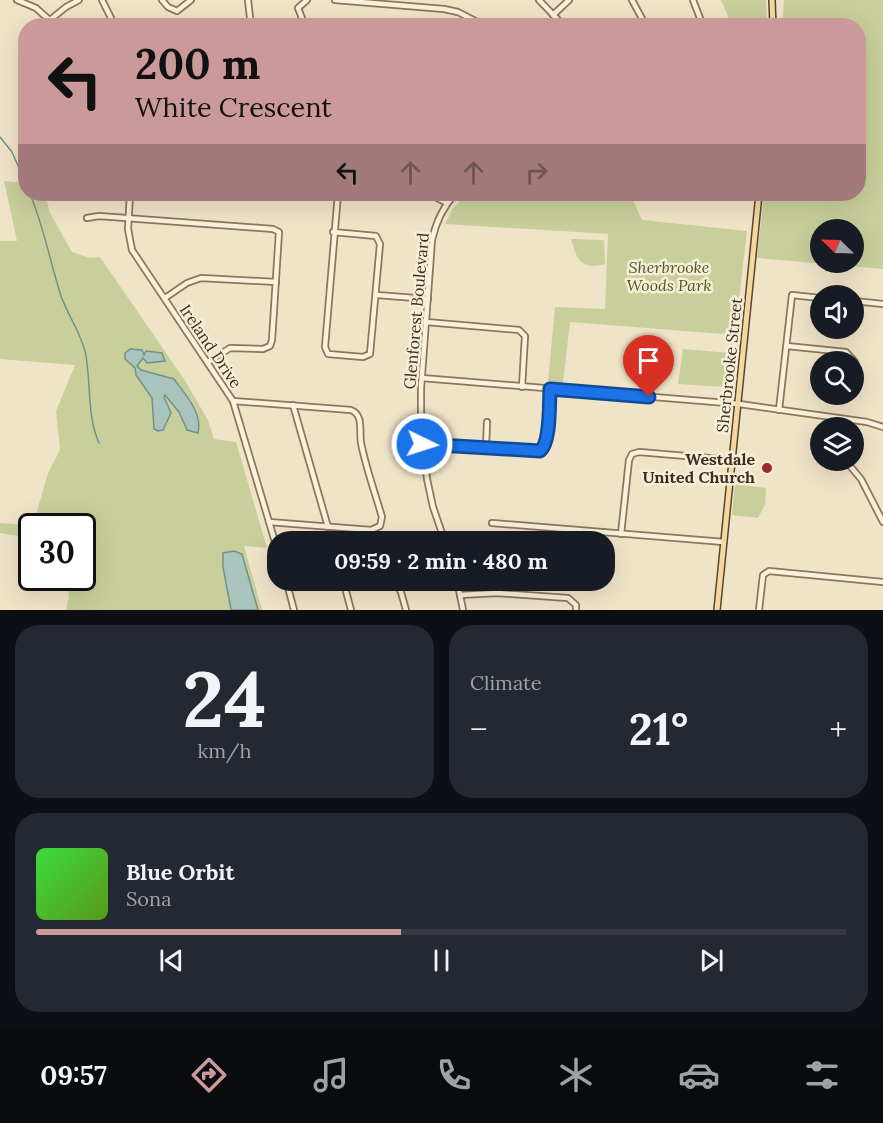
<!DOCTYPE html>
<meta charset="utf-8">
<style>
:root{--surface:#171b24;--page:#242831;--text:#f1f3f6;--muted:#9ea1a6;--line:#363941;--accent:#cc999b}
body{margin:0;font-family:Lora,serif;background:var(--page);color:var(--text);height:100vh;display:flex;flex-direction:column;font-size:22px;white-space:nowrap}
*{box-sizing:border-box;margin:0}
p{font-size:20px;color:var(--muted)}
.icon{flex:none;width:33px;height:33px;fill:none;stroke:currentColor;stroke-width:2;stroke-linecap:round;stroke-linejoin:round}
.map{position:relative;height:610px;overflow:hidden}
.drawer{display:flex;flex-direction:column;gap:15px;padding:15px;background:#0d0f14;flex:1}
.drawer>*{flex:none}
.top-card{position:absolute;left:18px;top:18px;width:848px;height:183px;border-radius:24px;box-shadow:0 6px 24px #0002;background:#cc999b;color:#111;overflow:hidden}
.needle{width:39px;rotate:293deg}
.fabs{position:absolute;left:810px;top:219px;display:grid;gap:12px}
.fabs a{display:grid;place-items:center;width:54px;height:54px;border-radius:50%;background:var(--surface);box-shadow:0 6px 24px #0002;font-size:30px}
.speed{position:absolute;left:18px;top:513px;display:flex;gap:12px;font-size:30px;font-weight:700;text-align:center}
.speed>*{display:grid;place-content:center;width:78px;height:78px;border-radius:50%;background:var(--surface);box-shadow:0 6px 24px #0002;line-height:1}
.speed .limit{border:3px solid #111;border-radius:9px;background:#fff;color:#111}
.pin{position:absolute;display:grid;place-items:center;width:51px;height:51px;color:#fff;margin:-62px -26px;border-radius:50% 50% 50% 0;rotate:-45deg;box-shadow:0 0 6px #0007}
.pin .icon{rotate:45deg}
.me{position:absolute;width:66px;margin:-33px;rotate:94deg;stroke-linejoin:round;filter:drop-shadow(0 0 4px #0008)}
.turn{display:flex;align-items:center;gap:21px;height:126px;padding:0 18px;font-size:27px}
.turn .icon{width:78px;height:78px;stroke-width:2.5}
.turn b{display:block;font-size:42px;line-height:51px}
.lanes{display:flex;align-items:center;height:57px;padding:0 18px;background:#0003;justify-content:center;gap:30px;direction:ltr}
.lanes .off{opacity:.35}
.big{font-size:45px;font-weight:700;line-height:1.1}
.drawer .tile{flex:1;display:flex;flex-direction:column;justify-content:center;gap:9px;min-width:0;padding:0 21px;border-radius:24px;background:var(--page)}
.drawer .dial{align-items:center;gap:0}
.dial b{font-size:78px;line-height:1}
.song{display:flex;align-items:center;gap:18px}
.cover{width:72px;height:72px;border-radius:9px;background:linear-gradient(135deg,hsl(120 70% 55%),hsl(90 70% 35%))}
.played{height:6px;border-radius:3px;background:linear-gradient(90deg,var(--accent) 45%,var(--line) 45%)}
.keys{display:flex;justify-content:space-around;direction:ltr}
.heat{display:flex;justify-content:space-between;align-items:center;font-size:33px;direction:ltr}
.drawer .tiles{flex:1;display:grid;gap:15px;grid-template-columns:1fr 1fr}
.tile:last-child{grid-column:span 2}
.trip{position:absolute;left:267px;top:531px;width:348px;height:60px;border-radius:24px;background:var(--surface);box-shadow:0 6px 24px #0002;font-weight:700;line-height:60px;text-align:center}
.tabs{display:flex;height:96px;justify-content:space-around;align-items:center;background:#090b0e;color:var(--muted)}
.tabs .icon{width:42px;height:42px}
.tabs .active{color:var(--accent)}
.tabs b{font-size:27px;color:var(--text)}
.map>svg:first-child{display:block}
.green{fill:#c9cf9b;fill-rule:evenodd}
.water{fill:#a9c4bc;stroke:#6f938a;stroke-width:1.5}
.lines{fill:none;stroke-linecap:round;stroke-linejoin:round}
.stream{stroke:#6f938a;stroke-width:1.5}
.minor-casing{stroke:#8d765c;stroke-width:8}
.major-casing{stroke:#5b4430;stroke-width:8}
.minor{stroke:#faf1dc;stroke-width:4.5}
.major{stroke:#f3d9a0;stroke-width:5}
.route-casing{stroke:#114b97;stroke-width:15}
.route{stroke:#1a73e8;stroke-width:10}
.poi-dot{fill:#9e2a2b;stroke:#f7eed8;stroke-width:2}
.labels{text-anchor:middle;dominant-baseline:central;stroke-width:5;stroke-linejoin:round;paint-order:stroke}
.park-label{font-size:16px;font-style:italic;fill:#4d5a26;stroke:#f7eed8}
.street-label{font-size:16px;fill:#3d2e20;stroke:#f7eed8}
.poi-label{font-size:16px;font-weight:bold;fill:#3d2e20;stroke:#f7eed8;text-anchor:end}
</style>
<div class="map">
<svg width="883" height="610" viewBox="0 0 883 610">
<rect width="100%" height="100%" fill="#f0e4c8"/>
<!-- green -->
<g class="green">
<polygon points="721,0 766,0 767,25 730,25 730,21"/>
<path d="M784 0H883V269L757 258 764 194H858V26L782 25ZM820 230H854V262H820Z"/>
<polygon points="4,181 25,183 26,194 45,194 50,213 72,252 90,258 100,257 184,379 208,420 214,439 236,442 267,548 244,546 262,610 66,610 69,597 67,578 82,578 82,526 32,526 31,538 0,533 0,523 29,525 35,518 48,473 60,450 56,411 75,365 0,359 0,241 17,241"/>
<polygon points="466,194 630,194 642,220 747,231 735,335 570,322 563,383 548,382 555,307 605,309 608,234 445,224 452,210"/>
<path d="M571 239 604 240 605 264C580 270 577 260 571 239Z"/>
<polygon points="683,349 730,353 726,387 678,384"/>
<polygon points="735,484 766,488 765,505 758,518 732,515"/>
</g>
<!-- water -->
<g class="water">
<path d="M130 349 142 350 144 355 146 351 162 353 165 361 147 363 143 358 137 366 141 370 174 379C185 394 203 413 198 433L187 430 179 412 165 395 164 397 171 413 163 430 158 431 154 429 152 398 136 375 135 368 125 359V353Z"/>
<polygon points="234,551 242,554 258,610 231,610 223,567 223,553"/>
</g>
<g class="lines">
<!-- stream -->
<g class="stream">
<polyline points="0,137 12,152 26,184"/>
<path d="M30 194C44 227 50 262 61 296 68 316 83 336 86 356 91 385 87 416 99 443"/>
</g>
<defs>
<g id="minor">
<polyline points="17,0 36,8 56,26"/>
<polyline points="102,0 115,26"/>
<polyline points="162,0 168,7 177,11 191,0"/>
<polyline points="248,0 251,26"/>
<polyline points="335,0 444,9 458,12 485,26"/>
<polyline points="539,0 564,26"/>
<polyline points="632,0 646,26"/>
<polyline points="693,0 703,26"/>
<polyline points="553,15 569,0"/>
<polyline points="50,20 66,7 79,0"/>
<polyline points="305,26 298,8 307,0"/>
<polyline points="130,194 128,229 132,250 233,401 278,552"/>
<polyline points="429,194 447,203"/>
<polyline points="87,218 99,216 273,229 279,232 272,340 270,346 263,349 230,348 208,362"/>
<polyline points="333,232 376,236 380,244 370,354 363,357 328,354 325,347 338,194"/>
<polyline points="377,295 428,299"/>
<polyline points="165,298 187,283 201,278 276,282"/>
<polyline points="854,301 883,304"/>
<polyline points="426,322 519,330 525,336 522,387"/>
<polyline points="787,346 846,352 855,362 856,368"/>
<polyline points="422,378 739,404 867,422 883,427"/>
<path d="M233 401 351 410C364 415 359 432 361 443 366 468 375 493 382 517L380 526 371 530 269 522"/>
<polyline points="293,405 328,527"/>
<polyline points="779,410 792,295 820,298"/>
<path d="M422 444 540 451C551 442 549 404 550 389"/>
<polyline points="486,448 487,422"/>
<polyline points="845,460 861,479 883,522"/>
<polyline points="492,523 724,542"/>
<polyline points="621,534 629,460 632,454 639,452 733,460"/>
<path d="M445 542 433 507 427 479 421 419V388L432 240C436 222 443 207 455 194"/>
<polyline points="286,580 294,610"/>
<polyline points="343,580 351,610"/>
<polyline points="353,580 396,585 401,592 406,610"/>
<polyline points="457,580 463,610"/>
<polyline points="460,595 497,593 568,598 576,605 576,610"/>
<polyline points="759,610 763,575 769,571 883,582"/>
</g>
<g id="major">
<polyline points="772,0 773,26"/>
<polyline points="717,610 759,194"/>
</g>
</defs>
<!-- minor casing -->
<use href="#minor" class="minor-casing"/>
<!-- major casing -->
<use href="#major" class="major-casing"/>
<!-- minor -->
<use href="#minor" class="minor"/>
<!-- major -->
<use href="#major" class="major"/>
</g>
<g class="lines">
<defs>
<path id="route" d="M422 444 540 451C551 442 549 404 550 389L649 397"/>
</defs>
<!-- route casing -->
<use href="#route" class="route-casing"/>
<!-- route -->
<use href="#route" class="route"/>
</g>
<!-- markers -->
<circle class="poi-dot" cx="767" cy="468" r="6"/>
<g class="labels">
<!-- park labels -->
<g class="park-label">
<text x="669" y="267">Sherbrooke<tspan x="669" dy="18">Woods Park</tspan></text>
</g>
<!-- street labels -->
<g class="street-label">
<text transform="translate(416 311) rotate(-85)">Glenforest Boulevard</text>
<text transform="translate(211 346) rotate(56)">Ireland Drive</text>
<text transform="translate(729 365) rotate(-84)">Sherbrooke Street</text>
</g>
<!-- poi labels -->
<g class="poi-label">
<text x="755" y="459">Westdale<tspan x="755" dy="18">United Church</tspan></text>
</g>
</g>
</svg>
<div class="fabs">
<a><svg class="needle" viewBox="-14 -14 28 28"><path d="M0-13l5 13h-10z" fill="#e53935"/><path d="M0 13l5-13h-10z" fill="#9ea1a6"/></svg></a>
<a><svg class="icon" aria-label="sound" viewBox="0 0 24 24"><path d="M4 9h4l5-4v14l-5-4H4zM17 9q2 3 0 6"/></svg></a>
<a><svg class="icon" aria-label="search" viewBox="0 0 24 24"><circle cx="10" cy="10" r="6"/><path d="M15 15l6 6"/></svg></a>
<a><svg class="icon" aria-label="layers" viewBox="0 0 24 24"><path d="M12 4l9 5-9 5-9-5zM3 14l9 5 9-5"/></svg></a>
</div>
<div class="speed"><div class="limit">30</div></div>
<div class="pin" style="left:649px;top:397px;background:#d93025"><svg class="icon" aria-label="arrive" viewBox="0 0 24 24"><path d="M6 21V4h12l-3 4 3 4H6"/></svg></div>
<svg class="me" style="left:422px;top:444px" viewBox="-20 -20 40 40"><circle r="17" fill="#1a73e8" stroke="#fff" stroke-width="3"/><path d="M0-11L8 9 0 5-8 9z" fill="#fff"/></svg>
<div class="trip">09:59 · 2 min · 480 m</div>
<div class="top-card">
<div class="turn"><svg class="icon" aria-label="left" viewBox="0 0 24 24"><path d="M17 20v-9H6M10 6l-5 5 5 5"/></svg><div><b>200 m</b>White Crescent</div></div>
<div class="lanes"><svg class="icon" aria-label="left" viewBox="0 0 24 24"><path d="M17 20v-9H6M10 6l-5 5 5 5"/></svg><svg class="icon off" aria-label="ahead" viewBox="0 0 24 24"><path d="M12 20V5M6 11l6-6 6 6"/></svg><svg class="icon off" aria-label="ahead" viewBox="0 0 24 24"><path d="M12 20V5M6 11l6-6 6 6"/></svg><svg class="icon off" aria-label="right" viewBox="0 0 24 24"><path d="M7 20v-9h11M14 6l5 5-5 5"/></svg></div>
</div>
</div>
<section class="drawer">
<div class="tiles">
<div class="tile dial"><b>24</b><p>km/h</p></div>
<div class="tile"><p>Climate</p>
<div class="heat"><a>−</a><b class="big">21°</b><a>+</a></div>
</div>
<div class="tile">
<div class="song"><i class="cover"></i><div><b>Blue Orbit</b><p>Sona</p></div></div>
<div class="played"></div>
<div class="keys"><svg class="icon" aria-label="previous" viewBox="0 0 24 24"><path d="M18 5L8 12l10 7zM5 5v14"/></svg><svg class="icon" aria-label="pause" viewBox="0 0 24 24"><path d="M8 5v14M16 5v14"/></svg><svg class="icon" aria-label="next" viewBox="0 0 24 24"><path d="M6 5l10 7-10 7zM19 5v14"/></svg></div>
</div>
</div>
</section>
<nav class="tabs">
<b>09:57</b>
<svg class="icon active" aria-label="directions" viewBox="0 0 24 24"><path d="M12 3l9 9-9 9-9-9zM9 14v-3h6M13 9l2 2-2 2"/></svg>
<svg class="icon" aria-label="music" viewBox="0 0 24 24"><path d="M9 18V5l10-2v13"/><circle cx="6" cy="18" r="3"/><circle cx="16" cy="16" r="3"/></svg>
<svg class="icon" aria-label="phone" viewBox="0 0 24 24"><path d="M5 4h4l2 5-3 2q2 4 5 5l2-3 5 2v4C11 20 4 13 5 4z"/></svg>
<svg class="icon" aria-label="climate" viewBox="0 0 24 24"><path d="M12 3v18M4 7l16 10M4 17L20 7"/></svg>
<svg class="icon" aria-label="car" viewBox="0 0 24 24"><path d="M5 17H2v-5l4-1 3-4h7l3 4 3 1v5h-3M9 17h6M6 11h13"/><circle cx="7" cy="17" r="2"/><circle cx="17" cy="17" r="2"/></svg>
<svg class="icon" aria-label="filters" viewBox="0 0 24 24"><path d="M4 7h16M4 17h16"/><circle cx="9" cy="7" r="2"/><circle cx="15" cy="17" r="2"/></svg>
</nav>
